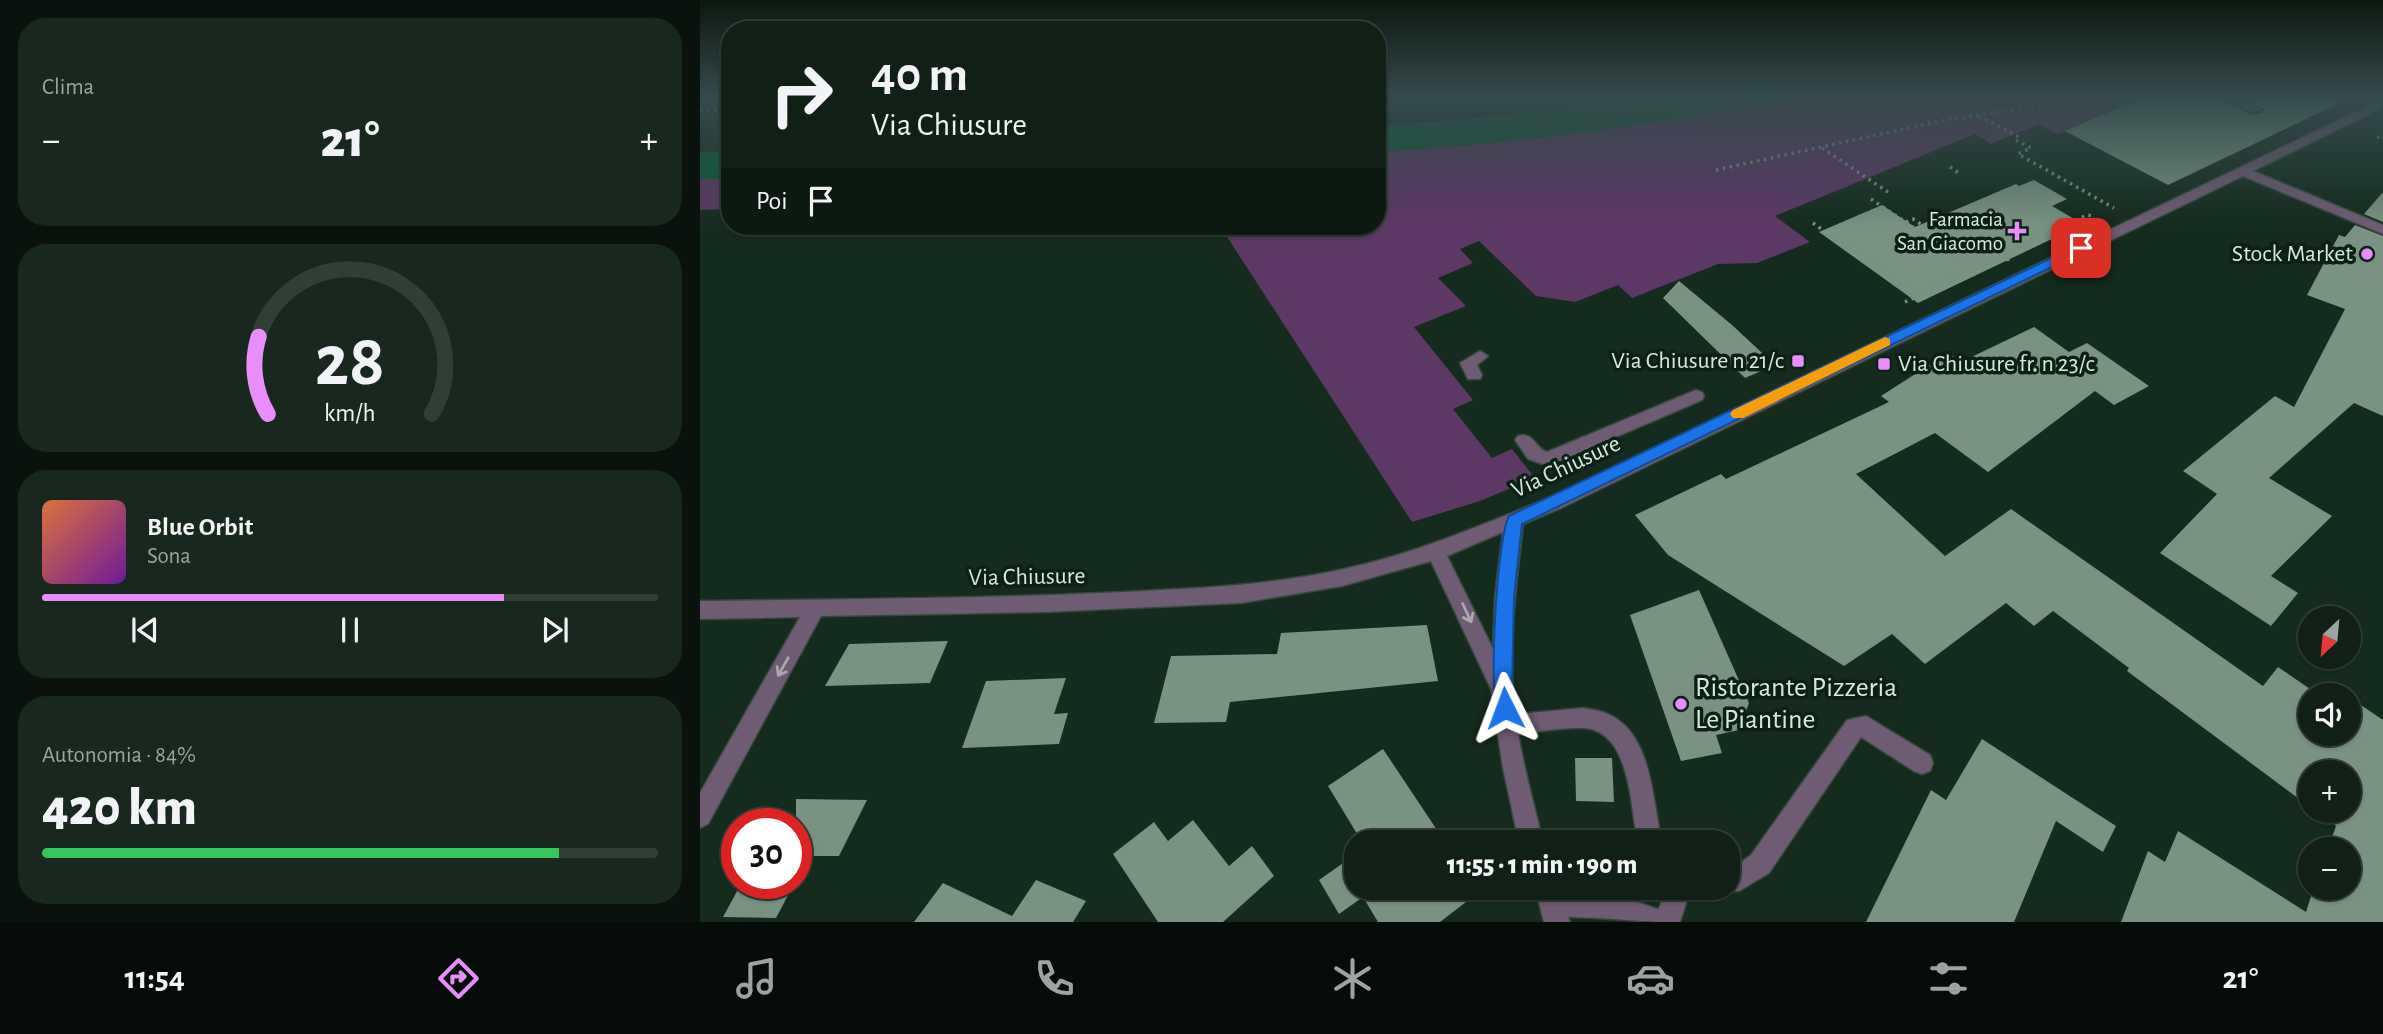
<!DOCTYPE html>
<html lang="it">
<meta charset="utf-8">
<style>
:root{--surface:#102016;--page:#19281f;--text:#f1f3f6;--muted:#9ca3a1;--line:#303e35;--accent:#ea8dfc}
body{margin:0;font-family:"Alegreya Sans",sans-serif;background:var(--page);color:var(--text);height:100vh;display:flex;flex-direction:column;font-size:26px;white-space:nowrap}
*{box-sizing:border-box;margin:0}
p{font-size:23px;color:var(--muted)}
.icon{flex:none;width:38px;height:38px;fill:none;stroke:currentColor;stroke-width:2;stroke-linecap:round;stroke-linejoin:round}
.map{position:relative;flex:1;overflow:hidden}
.panel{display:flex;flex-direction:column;gap:18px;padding:18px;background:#09120c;width:700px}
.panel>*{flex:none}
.hud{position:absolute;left:21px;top:21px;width:665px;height:214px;border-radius:28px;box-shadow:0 2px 5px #0004,0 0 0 2px var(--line);background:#102016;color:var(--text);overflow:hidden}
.needle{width:46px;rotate:206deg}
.tools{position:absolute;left:1598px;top:606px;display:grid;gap:14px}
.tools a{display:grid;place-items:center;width:63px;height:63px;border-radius:50%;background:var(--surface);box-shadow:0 2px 5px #0004,0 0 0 2px var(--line);font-size:35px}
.speed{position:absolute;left:21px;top:808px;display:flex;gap:14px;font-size:35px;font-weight:700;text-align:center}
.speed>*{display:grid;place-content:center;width:91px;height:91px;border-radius:50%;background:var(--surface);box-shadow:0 2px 5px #0004,0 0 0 2px var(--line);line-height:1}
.speed .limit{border:10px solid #d22;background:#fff;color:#111}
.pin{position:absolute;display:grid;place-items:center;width:60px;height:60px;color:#fff;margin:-30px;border-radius:14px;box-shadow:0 4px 10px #0006}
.me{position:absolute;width:77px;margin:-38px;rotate:357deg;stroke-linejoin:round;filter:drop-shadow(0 0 5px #0008)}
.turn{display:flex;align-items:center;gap:24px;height:147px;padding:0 35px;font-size:32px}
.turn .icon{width:91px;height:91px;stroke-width:2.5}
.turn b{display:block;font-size:49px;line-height:60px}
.then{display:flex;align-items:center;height:66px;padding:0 35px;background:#0003;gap:14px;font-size:26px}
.big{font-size:52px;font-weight:800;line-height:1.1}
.panel .widget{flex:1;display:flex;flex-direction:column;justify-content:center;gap:10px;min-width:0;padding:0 24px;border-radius:28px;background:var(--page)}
.panel .dial{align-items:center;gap:0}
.dial svg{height:182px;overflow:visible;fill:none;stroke:var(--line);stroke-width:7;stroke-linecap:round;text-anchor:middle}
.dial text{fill:var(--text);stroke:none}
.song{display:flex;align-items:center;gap:21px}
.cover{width:84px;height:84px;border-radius:10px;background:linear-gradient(135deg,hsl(20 70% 55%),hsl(280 70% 35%))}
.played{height:7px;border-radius:4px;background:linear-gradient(90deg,var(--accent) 75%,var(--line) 75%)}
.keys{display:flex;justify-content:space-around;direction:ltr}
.heat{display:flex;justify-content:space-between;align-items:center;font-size:38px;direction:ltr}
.charge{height:10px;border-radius:5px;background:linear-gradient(90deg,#34c759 84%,var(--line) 0)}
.trip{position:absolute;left:644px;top:830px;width:396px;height:70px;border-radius:28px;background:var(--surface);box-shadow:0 2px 5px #0004,0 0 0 2px var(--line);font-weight:800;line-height:70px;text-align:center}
.tab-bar{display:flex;height:112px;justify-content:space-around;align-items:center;background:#060d09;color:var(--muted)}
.tab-bar .icon{width:49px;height:49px}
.tab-bar .current{color:var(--accent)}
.tab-bar b{font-size:32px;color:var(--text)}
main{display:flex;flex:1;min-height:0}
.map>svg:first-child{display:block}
.green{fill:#5d3765}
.water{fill:#035b33}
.building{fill:#799281}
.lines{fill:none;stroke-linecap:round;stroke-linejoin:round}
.lane-casing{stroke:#34493d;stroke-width:3}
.street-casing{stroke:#34493d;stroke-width:3}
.path{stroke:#7c8e83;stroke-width:3.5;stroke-dasharray:2.5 4.5;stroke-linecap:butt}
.lane{fill:#6f5b73;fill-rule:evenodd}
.street{fill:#6f5b73;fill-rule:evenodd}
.oneway{stroke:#a9a8ae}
.route{fill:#1a73e8;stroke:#114b97;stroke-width:2}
.slow{fill:#f59e0b}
.poi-dot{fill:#ea8dfc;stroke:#0b2114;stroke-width:2.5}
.labels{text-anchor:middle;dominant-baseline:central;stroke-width:7;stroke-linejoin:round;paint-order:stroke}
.far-poi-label{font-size:21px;fill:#d9e7de;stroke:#0b2114;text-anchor:end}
.poi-label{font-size:24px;fill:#d9e7de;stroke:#0b2114;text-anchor:end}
.street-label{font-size:24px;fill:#d9e7de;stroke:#0b2114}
.near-poi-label{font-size:28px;fill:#d9e7de;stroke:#0b2114;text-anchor:start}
</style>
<main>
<section class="panel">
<div class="widget"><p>Clima</p>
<div class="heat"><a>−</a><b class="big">21°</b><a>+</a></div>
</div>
<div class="widget dial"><svg viewBox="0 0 100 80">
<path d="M14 69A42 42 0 1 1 86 69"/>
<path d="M14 69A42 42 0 0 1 10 35" stroke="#ea8dfc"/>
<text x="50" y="56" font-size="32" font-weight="700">28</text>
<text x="50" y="72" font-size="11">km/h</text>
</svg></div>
<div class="widget">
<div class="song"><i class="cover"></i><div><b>Blue Orbit</b><p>Sona</p></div></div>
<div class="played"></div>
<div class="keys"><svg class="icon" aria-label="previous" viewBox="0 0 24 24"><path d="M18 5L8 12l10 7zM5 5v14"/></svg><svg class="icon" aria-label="pause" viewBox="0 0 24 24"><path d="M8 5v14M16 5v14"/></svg><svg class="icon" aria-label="next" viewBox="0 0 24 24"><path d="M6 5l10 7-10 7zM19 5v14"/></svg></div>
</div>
<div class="widget"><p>Autonomia · 84%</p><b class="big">420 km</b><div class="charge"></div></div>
</section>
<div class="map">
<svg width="1683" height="922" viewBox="0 0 1683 922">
<rect width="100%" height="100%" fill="#152b1e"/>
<!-- green -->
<g class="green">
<path d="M1100 98H1446L1358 134 1339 124 1291 144 1275 134 1075 216 1110 242 1057 263 1018 264 932 298 918 285 875 302 836 296 779 241 760 249 773 263 738 278 766 306 714 327 773 400 753 409 792 458 812 449 835 478 780 501 712 522 520 226H677V152C820 143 960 123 1100 98Z"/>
<polygon points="0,179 30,179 30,209 0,210"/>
</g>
<!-- water -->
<g class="water">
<path d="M923 98H1100C960 123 820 143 677 152V124C759 123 842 110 923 98Z"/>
<polygon points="30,151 30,179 0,179 0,152"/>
</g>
<!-- building -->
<g class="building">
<polygon points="1443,98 1519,98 1552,115 1562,113 1564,109 1542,98 1650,98 1468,185 1365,131"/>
<polygon points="1334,180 1367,199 1352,206 1383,224 1218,303 1119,232 1182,205 1215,227 1316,184 1319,186"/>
<polygon points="1683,192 1683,222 1664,214"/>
<polygon points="1655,225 1683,236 1683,416 1654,403 1569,478 1632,516 1571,576 1598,593 1571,626 1460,553 1517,494 1483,471 1575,396 1594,407 1645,309 1607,295 1639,235 1645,237"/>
<polygon points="979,281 1032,325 1075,365 1045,378 963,298"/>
<polygon points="1334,327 1369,352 1387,343 1449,386 1414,405 1395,391 1288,472 1235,433 1156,474 1245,556 1311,509 1563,686 1578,667 1619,695 1610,695 1610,733 1648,733 1649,697 1683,720 1683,922 1421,922 1448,851 1465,862 1478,831 1606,912 1614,887 1648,887 1648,849 1628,849 1636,826 1614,810 1648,810 1648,772 1610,772 1610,807 1427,671 1429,668 1353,611 1334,626 1306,603 1225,664 1192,634 1144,666 968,555 935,515 1021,474 1026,479 1189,402 1181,396 1248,353 1261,362"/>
<polygon points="999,590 1049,703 1039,730 1016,735 1022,753 981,761 930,615"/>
<polygon points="727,625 738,681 530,702 526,722 454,723 471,656 577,654 581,633"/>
<polygon points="248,641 230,683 125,686 149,644"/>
<polygon points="366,678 354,714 368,713 359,744 262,748 286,681"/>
<polygon points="1282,739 1416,826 1403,852 1356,821 1314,922 1166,922 1231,790 1246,800"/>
<polygon points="683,749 745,842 662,842 628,786"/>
<polygon points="875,758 912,758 914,802 876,801"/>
<polygon points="96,799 167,800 139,856 96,856"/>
<polygon points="493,820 529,866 552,846 574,876 523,922 458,922 413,854 454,822 468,841"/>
<polygon points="656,854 656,887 776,887 779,892 740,922 678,922 663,897 639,914 619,880"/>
<polygon points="336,880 386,901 373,922 214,922 243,883 312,916"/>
<polygon points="41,884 94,884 76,918 23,917"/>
</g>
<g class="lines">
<defs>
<g id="lane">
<polygon points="1521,98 1536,98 1561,110 1551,112"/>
<polygon points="780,351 788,356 777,365 782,375 780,379 768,379 760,363"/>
<path d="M996 390 1002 392 1004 396 1002 400 848 466 828 459 815 440 818 436C833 431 835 448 847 452Z"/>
<path d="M884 708C893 710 902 711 910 715 953 736 952 802 962 842H938C930 807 931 730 883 728 859 727 832 733 807 735L799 732 796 725 799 718 807 715Z"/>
<polygon points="1166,716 1230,755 1233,763 1230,771 1222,774 1214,771 1161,737 1069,873 1039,891 1027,892 1018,889 1027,887 1027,868 1035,867 1051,855 1147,720"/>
<polygon points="967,887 991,887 980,922 954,922"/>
</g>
<g id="street">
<path d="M1683 99V107L1553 171 1683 225V234L1543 176 861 508 823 524C817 578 809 635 813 690 816 741 831 792 843 842H819L803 768 791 689 731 561 642 586 541 603 344 612 121 616 8 824 0 828V793L100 617 0 619V601C134 599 268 599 402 593 483 589 564 587 644 569 715 554 781 525 849 498ZM803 532 795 597 793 649 747 556Z"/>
<path d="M835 887H859L861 893H911L969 913 973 922C937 922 904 917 868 917L870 922H844Z"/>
</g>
</defs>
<!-- lane casing -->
<use href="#lane" class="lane-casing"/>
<!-- street casing -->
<use href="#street" class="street-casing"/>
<!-- path -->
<g class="path">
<polyline points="1410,98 1435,110"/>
<polyline points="0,110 30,109"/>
<polygon points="1447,110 1464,116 1467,122 1448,125 1432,116 1436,111"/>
<polyline points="1460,114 1474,108"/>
<polyline points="1279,116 1323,139"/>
<polyline points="1464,125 1488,137"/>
<polyline points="1425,128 1439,122"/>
<polyline points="1677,137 1683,139"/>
<polyline points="1316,140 1331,148 1318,154 1414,208"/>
<polyline points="1122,148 1188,192"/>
<polyline points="1250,167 1260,174"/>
<polyline points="1016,170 1245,120 1392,98"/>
<polyline points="1171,199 1275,269"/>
<polyline points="1206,222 1213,219 1288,268"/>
<polyline points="1113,223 1216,297"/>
<polyline points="1126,231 1182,207"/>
<polyline points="1308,261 1307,253 1387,215 1395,216"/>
<polyline points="1205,302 1283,265"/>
</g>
<!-- lane -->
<use href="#lane" class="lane"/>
<!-- street -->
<use href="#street" class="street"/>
</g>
<!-- one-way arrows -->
<defs><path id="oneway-shaft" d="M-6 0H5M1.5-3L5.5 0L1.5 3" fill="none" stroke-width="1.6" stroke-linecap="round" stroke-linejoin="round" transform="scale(1.75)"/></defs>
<g class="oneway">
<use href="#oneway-shaft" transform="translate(767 613) rotate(65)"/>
<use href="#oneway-shaft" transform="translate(83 667) rotate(119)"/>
</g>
<!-- sky -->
<linearGradient id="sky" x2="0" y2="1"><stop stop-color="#0c1810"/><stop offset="0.43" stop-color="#354a4c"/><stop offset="1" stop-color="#354a4c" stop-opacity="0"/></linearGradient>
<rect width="1683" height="227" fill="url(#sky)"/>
<!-- route -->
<path class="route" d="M1381 244 1385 245V251L822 524 814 597 812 690 815 708 812 714 805 717 798 714C788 692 797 538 809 516Z"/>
<!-- slow -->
<polygon class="slow" points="1185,337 1190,339 1190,345 1043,418 1033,418 1030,414 1033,410"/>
<!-- markers -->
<g class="poi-dot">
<path d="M1313.5 220.5h7v7h7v7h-7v7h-7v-7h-7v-7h7z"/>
<circle cx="1667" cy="254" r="7"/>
<rect x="1091" y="354" width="14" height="14" rx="3.5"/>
<rect x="1177" y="357" width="14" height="14" rx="3.5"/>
<circle cx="981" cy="704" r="7"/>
</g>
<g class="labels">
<!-- far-poi labels -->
<g class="far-poi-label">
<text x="1303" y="219">Farmacia<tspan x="1303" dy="24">San Giacomo</tspan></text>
</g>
<!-- poi labels -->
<g class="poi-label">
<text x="1653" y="254">Stock Market</text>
<text x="1084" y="361">Via Chiusure n 21/c</text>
<text x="1198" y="364" text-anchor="start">Via Chiusure fr. n 23/c</text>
</g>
<!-- street labels -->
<g class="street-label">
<text transform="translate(866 467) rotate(-25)">Via Chiusure</text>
<text transform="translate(327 577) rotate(-1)">Via Chiusure</text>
</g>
<!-- near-poi labels -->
<g class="near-poi-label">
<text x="995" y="688">Ristorante Pizzeria<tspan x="995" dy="32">Le Piantine</tspan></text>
</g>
</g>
</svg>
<div class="tools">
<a><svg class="needle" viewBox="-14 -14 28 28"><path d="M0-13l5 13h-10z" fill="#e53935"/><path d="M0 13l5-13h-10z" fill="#9ca3a1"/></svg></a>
<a><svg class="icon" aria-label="sound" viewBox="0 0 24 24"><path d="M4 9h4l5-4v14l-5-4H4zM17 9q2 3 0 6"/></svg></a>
<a>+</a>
<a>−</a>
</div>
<div class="speed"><div class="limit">30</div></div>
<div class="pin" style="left:1381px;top:248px;background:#d93025"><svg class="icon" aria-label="arrive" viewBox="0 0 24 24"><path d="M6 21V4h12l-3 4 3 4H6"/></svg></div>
<svg class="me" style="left:805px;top:708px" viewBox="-20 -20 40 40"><path d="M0-17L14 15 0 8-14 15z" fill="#1a73e8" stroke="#fff" stroke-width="4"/></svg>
<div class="trip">11:55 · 1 min · 190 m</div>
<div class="hud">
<div class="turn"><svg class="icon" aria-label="right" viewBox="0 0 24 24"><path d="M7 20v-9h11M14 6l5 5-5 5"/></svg><div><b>40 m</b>Via Chiusure</div></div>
<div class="then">Poi<svg class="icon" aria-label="arrive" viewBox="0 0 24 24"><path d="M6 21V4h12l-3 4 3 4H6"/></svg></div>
</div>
</div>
</main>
<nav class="tab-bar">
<b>11:54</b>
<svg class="icon current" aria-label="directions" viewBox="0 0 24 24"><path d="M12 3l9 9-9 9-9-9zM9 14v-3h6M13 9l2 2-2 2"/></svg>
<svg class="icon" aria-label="music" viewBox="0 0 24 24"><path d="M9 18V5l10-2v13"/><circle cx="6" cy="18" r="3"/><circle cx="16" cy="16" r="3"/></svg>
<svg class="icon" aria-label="phone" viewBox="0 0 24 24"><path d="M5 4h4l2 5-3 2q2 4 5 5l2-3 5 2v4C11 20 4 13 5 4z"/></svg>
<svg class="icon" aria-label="climate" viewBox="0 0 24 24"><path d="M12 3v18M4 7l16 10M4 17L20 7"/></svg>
<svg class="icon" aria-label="car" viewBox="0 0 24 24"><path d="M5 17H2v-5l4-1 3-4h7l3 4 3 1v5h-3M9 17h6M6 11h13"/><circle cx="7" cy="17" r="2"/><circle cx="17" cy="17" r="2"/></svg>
<svg class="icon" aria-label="filters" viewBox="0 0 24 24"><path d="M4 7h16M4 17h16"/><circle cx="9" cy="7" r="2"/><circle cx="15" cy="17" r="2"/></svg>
<b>21°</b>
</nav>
